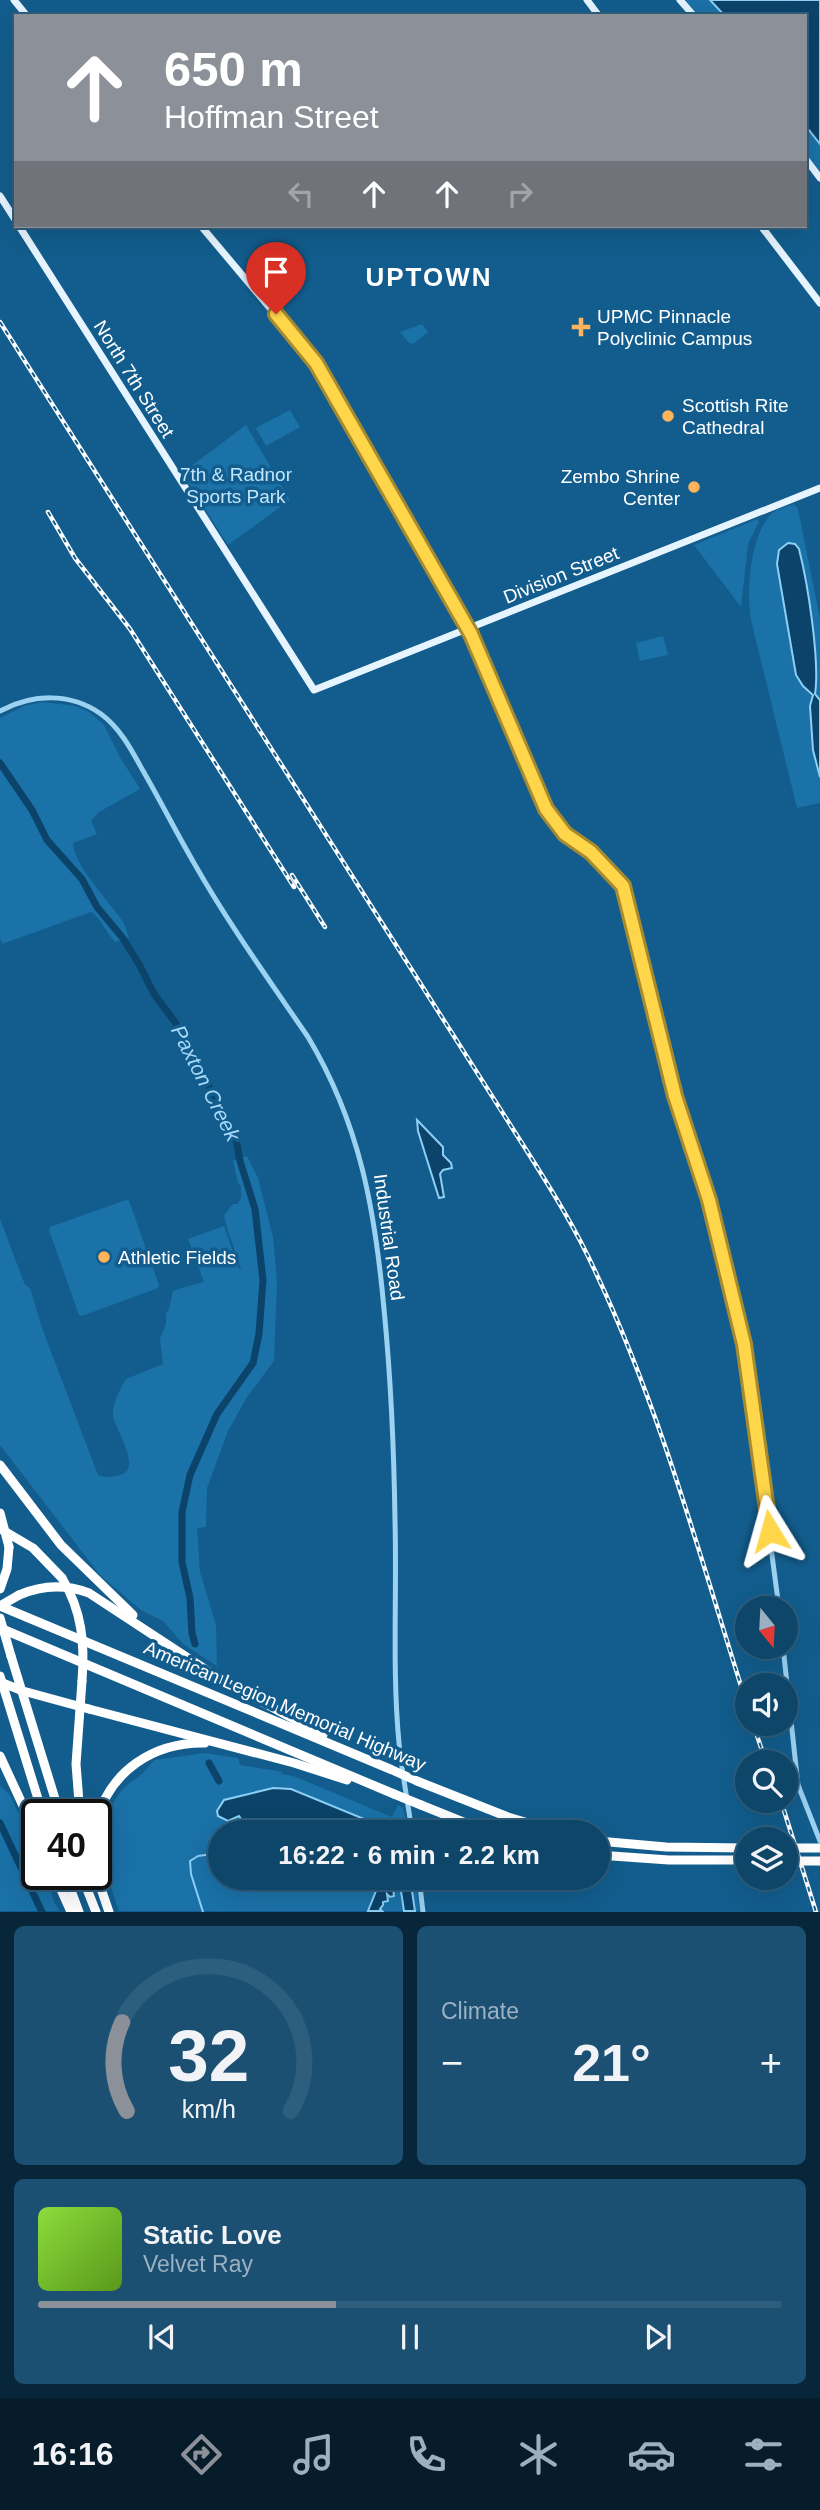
<!DOCTYPE html>
<meta charset="utf-8">
<style>
:root{--surface:#0e466a;--page:#1c5072;--text:#f1f3f6;--muted:#9bb1c1;--line:#2e5e7e;--accent:#8c9099}
body{margin:0;font-family:Arial,sans-serif;background:var(--page);color:var(--text);height:100vh;display:flex;flex-direction:column;font-size:26px;white-space:nowrap}
*{box-sizing:border-box;margin:0}
p{font-size:23px;color:var(--muted)}
.icon{flex:none;width:38px;height:38px;fill:none;stroke:currentColor;stroke-width:2;stroke-linecap:round;stroke-linejoin:round}
.map{position:relative;height:1912px;overflow:hidden}
.drawer{display:flex;flex-direction:column;gap:14px;padding:14px;background:#08263a;flex:1}
.drawer>*{flex:none}
.top-card{position:absolute;left:14px;top:14px;width:793px;height:214px;border-radius:0px;box-shadow:0 7px 28px #0002,0 0 0 2px var(--line);background:#8c9099;color:#fff;overflow:hidden}
.needle{width:46px;rotate:162deg}
.fabs{position:absolute;left:735px;top:1596px;display:grid;gap:14px}
.fabs a{display:grid;place-items:center;width:63px;height:63px;border-radius:50%;background:var(--surface);box-shadow:0 7px 28px #0002,0 0 0 2px var(--line);font-size:35px}
.speed{position:absolute;left:21px;top:1799px;display:flex;gap:14px;font-size:35px;font-weight:700;text-align:center}
.speed>*{display:grid;place-content:center;width:91px;height:91px;border-radius:50%;background:var(--surface);box-shadow:0 7px 28px #0002,0 0 0 2px var(--line);line-height:1}
.speed .limit{border:4px solid #111;border-radius:10px;background:#fff;color:#111}
.pin{position:absolute;display:grid;place-items:center;width:60px;height:60px;color:#fff;margin:-72px -30px;border-radius:50% 50% 50% 0;rotate:-45deg;box-shadow:0 0 7px #0007}
.pin .icon{rotate:45deg}
.me{position:absolute;width:77px;margin:-38px;rotate:352deg;stroke-linejoin:round;filter:drop-shadow(0 0 5px #0008)}
.turn{display:flex;align-items:center;gap:24px;height:147px;padding:0 35px;font-size:32px}
.turn .icon{width:91px;height:91px;stroke-width:2.5}
.turn b{display:block;font-size:49px;line-height:60px}
.lanes{display:flex;align-items:center;height:66px;padding:0 35px;background:#0003;justify-content:center;gap:35px;direction:ltr}
.lanes .off{opacity:.35}
.big{font-size:52px;font-weight:600;line-height:1.1}
.drawer .card{flex:1;display:flex;flex-direction:column;justify-content:center;gap:10px;min-width:0;padding:0 24px;border-radius:10px;background:var(--page)}
.drawer .dial{align-items:center;gap:0}
.dial svg{height:182px;overflow:visible;fill:none;stroke:var(--line);stroke-width:7;stroke-linecap:round;text-anchor:middle}
.dial text{fill:var(--text);stroke:none}
.song{display:flex;align-items:center;gap:21px}
.cover{width:84px;height:84px;border-radius:10px;background:linear-gradient(135deg,hsl(90 70% 55%),hsl(90 70% 35%))}
.played{height:7px;border-radius:4px;background:linear-gradient(90deg,var(--accent) 40%,var(--line) 40%)}
.keys{display:flex;justify-content:space-around;direction:ltr}
.heat{display:flex;justify-content:space-between;align-items:center;font-size:38px;direction:ltr}
.drawer .tiles{flex:1;display:grid;gap:14px;grid-template-columns:1fr 1fr}
.card:last-child{grid-column:span 2}
.trip{position:absolute;left:208px;top:1820px;width:402px;height:70px;border-radius:35px;background:var(--surface);box-shadow:0 7px 28px #0002,0 0 0 2px var(--line);font-weight:600;line-height:70px;text-align:center}
.dock{display:flex;height:112px;justify-content:space-around;align-items:center;background:#061c2a;color:var(--muted)}
.dock .icon{width:49px;height:49px}
.dock .active{color:var(--accent)}
.dock b{font-size:32px;color:var(--text)}
.map>svg:first-child{display:block}
.green{fill:#1a72a8}
.water{fill:#0b436a;stroke:#8dcff5;stroke-width:2}
.lines{fill:none;stroke-linecap:round;stroke-linejoin:round}
.stream{stroke:#8dcff5;stroke-width:2}
.river{stroke:#0b436a;stroke-width:7}
.minor{stroke:#9bd1f1;stroke-width:5}
.major{stroke:#e6f4ff;stroke-width:7}
.highway{stroke:#fff;stroke-width:9}
.rail-casing{stroke:#fff;stroke-width:4.5}
.rail{stroke:#125d8d;stroke-width:2;stroke-dasharray:5;stroke-linecap:butt}
.highway-bridge{stroke:#fff;stroke-width:9}
.route-casing{stroke:#a68a30;stroke-width:18}
.route{stroke:#ffd54a;stroke-width:12}
.poi-dot{fill:#ffb45c;stroke:#125d8d;stroke-width:2.5}
.labels{text-anchor:middle;dominant-baseline:central;stroke-width:7;stroke-linejoin:round;paint-order:stroke}
.poi-label{font-size:19px;fill:#fff;stroke:#125d8d;text-anchor:start}
.street-label{font-size:19px;fill:#fff;stroke:#125d8d}
.park-label{font-size:19px;fill:#c2e6fc;stroke:#125d8d}
.water-label{font-size:21px;font-style:italic;fill:#a7daf8;stroke:#125d8d}
.district-label{font-size:26px;font-weight:bold;letter-spacing:2px;fill:#fff;stroke:#125d8d}
</style>
<div class="map">
<svg width="820" height="1912" viewBox="0 0 820 1912">
<rect width="100%" height="100%" fill="#125d8d"/>
<!-- green -->
<g class="green">
<polygon points="684,0 710,0 725,16 698,16"/>
<polygon points="805,125 820,144 820,173 805,153"/>
<polygon points="422,324 428,332 413,344 409,343 400,332"/>
<polygon points="290,410 300,427 266,446 256,428"/>
<polygon points="246,425 290,500 228,545 182,473"/>
<path d="M794 504 798 509 820 619V803L797 808 751 620C746 592 750 538 770 515 775 509 787 507 794 504Z"/>
<polygon points="757,519 759,522 748,544 741,607 694,545"/>
<polygon points="663,636 668,655 640,661 636,643"/>
<path d="M43 702 75 706 89 712 104 725 120 757 140 789 99 812 91 821 97 834 73 843C74 866 110 902 123 922 126 926 126 932 129 937L115 942C106 933 101 918 91 912L2 944 0 938V718L24 706Z"/>
<path d="M247 1156 258 1178 273 1237 277 1281 274 1361 247 1397 228 1431 207 1488 206 1527 197 1528 200 1572 216 1625 217 1666 183 1644 163 1621 141 1610 100 1575 0 1445V1219L25 1285 30 1288 42 1328 98 1475C105 1478 113 1477 120 1475 143 1469 116 1431 113 1416 112 1404 120 1389 126 1379L163 1364 160 1338 166 1324V1313L169 1309 173 1291C183 1287 193 1285 204 1282L188 1239 224 1226 239 1269H241L227 1228 224 1215 233 1204H238L241 1198V1186L238 1183 233 1161Z"/>
<polygon points="126,1200 129,1201 159,1285 158,1288 82,1316 79,1315 49,1230 50,1227"/>
<path d="M205 1753 238 1758 240 1765 283 1772 280 1774 293 1776 392 1817 398 1805 403 1808 409 1832H220V1878H415L420 1911H119C105 1871 92 1827 122 1790 128 1783 137 1779 144 1772 148 1768 150 1764 155 1760Z"/>
<polygon points="0,1786 10,1795 35,1849 37,1874 45,1874 54,1902 60,1911 0,1911"/>
</g>
<!-- water -->
<g class="water">
<polygon points="710,0 820,0 820,144 805,125 805,16 725,16"/>
<path d="M788 543 795 544 799 549C808 584 820 662 815 694L820 700V777L813 750 810 706 813 695 803 686 796 675 777 564 779 550Z"/>
<polygon points="417,1120 443,1147 443,1155 451,1163 452,1168 443,1170 440,1174 444,1197 439,1198 418,1131"/>
<polygon points="273,1788 291,1789 386,1828 387,1832 239,1832 241,1819 239,1816 228,1821 218,1816 217,1811 224,1800"/>
<polygon points="378,1878 392,1878 394,1896 390,1897 387,1894 388,1901 383,1902 383,1905 380,1909 382,1911 368,1911 376,1891"/>
<polygon points="399,1878 410,1878 415,1911 404,1911"/>
</g>
<g class="lines">
<!-- stream -->
<polyline class="stream" points="203,1912 191,1874 190,1861 198,1856 220,1853"/>
<!-- river -->
<g class="river">
<polyline points="0,763 32,810 47,840 82,879 97,907 122,937 139,964 154,994 175,1022 236,1139 240,1161 255,1209 263,1280 259,1334 253,1363 217,1414 190,1475 182,1512 182,1562 190,1598 192,1633 195,1644"/>
<polyline points="209,1763 219,1781"/>
<polyline points="0,1823 42,1912"/>
</g>
<!-- minor -->
<g class="minor">
<polyline points="467,629 546,809 565,834 591,852 623,886 675,1096 710,1201 744,1344 779,1608"/>
<path d="M0 711C32 694 70 692 101 714 120 728 131 749 142 769 160 800 176 832 194 863 228 923 269 980 308 1037 360 1124 375 1210 384 1309 391 1380 394 1450 395 1521 397 1595 392 1670 399 1743 402 1773 408 1803 412 1832"/>
<polyline points="783,1647 798,1785 820,1841"/>
<polyline points="419,1878 423,1912"/>
</g>
<!-- major -->
<g class="major">
<polyline points="14,0 27,16"/>
<polyline points="587,0 599,16"/>
<polyline points="680,0 694,16"/>
<polyline points="805,158 820,178"/>
<polyline points="0,196 16,221"/>
<polyline points="19,226 314,690 820,488"/>
<polyline points="201,226 316,363 467,629"/>
<polyline points="761,226 820,303"/>
</g>
<!-- highway -->
<g class="highway">
<polyline points="0,1465 61,1545 133,1615"/>
<polyline points="1,1529 33,1548 62,1578"/>
<polyline points="0,1589 7,1569 9,1547"/>
<path d="M19 1595C42 1585 65 1584 89 1593L220 1679 323 1735"/>
<polyline points="0,1606 390,1769"/>
<polyline points="0,1628 394,1794"/>
<polyline points="11,1656 60,1815"/>
<polyline points="0,1676 43,1815"/>
<polyline points="89,1709 294,1763 347,1780"/>
<polyline points="0,1756 37,1836"/>
<polyline points="417,1781 508,1817 558,1832"/>
<polyline points="421,1805 488,1832"/>
<polyline points="80,1815 76,1764 82,1681"/>
<path d="M96 1822C110 1771 153 1742 205 1743"/>
<polyline points="598,1841 666,1847 747,1848"/>
<polyline points="598,1855 669,1860 747,1860"/>
<polyline points="54,1874 71,1912"/>
<polyline points="65,1874 79,1912"/>
<polyline points="81,1874 96,1912"/>
<polyline points="96,1874 109,1912"/>
</g>
<defs>
<g id="rail">
<path d="M0 322 525 1148C551 1189 576 1229 596 1273 661 1411 701 1560 747 1705"/>
<polyline points="48,512 75,558 130,629 294,887"/>
<polyline points="292,875 325,927"/>
<polyline points="753,1724 766,1762"/>
<polyline points="781,1801 816,1912"/>
</g>
</defs>
<!-- rail casing -->
<use href="#rail" class="rail-casing"/>
<!-- rail -->
<use href="#rail" class="rail"/>
<!-- highway-bridge -->
<g class="highway-bridge">
<polyline points="0,1513 9,1547"/>
<path d="M62 1578C82 1611 85 1643 82 1681"/>
<polyline points="0,1606 19,1595"/>
<polyline points="0,1618 11,1656"/>
<polyline points="0,1682 23,1691 89,1709"/>
<polyline points="390,1769 417,1781"/>
<polyline points="394,1794 421,1805"/>
<polyline points="786,1848 820,1848"/>
<polyline points="786,1861 820,1861"/>
</g>
</g>
<g class="lines">
<defs>
<polyline id="route" points="276,314 316,363 471,634 546,809 565,834 591,852 623,886 675,1096 709,1200 744,1344 770,1531"/>
</defs>
<!-- route casing -->
<use href="#route" class="route-casing"/>
<!-- route -->
<use href="#route" class="route"/>
</g>
<!-- markers -->
<g class="poi-dot">
<path d="M577.5 316.5h7v7h7v7h-7v7h-7v-7h-7v-7h7z"/>
<circle cx="668" cy="416" r="7"/>
<circle cx="694" cy="487" r="7"/>
<circle cx="104" cy="1257" r="7"/>
</g>
<g class="labels">
<!-- poi labels -->
<g class="poi-label">
<text x="597" y="316">UPMC Pinnacle<tspan x="597" dy="22">Polyclinic Campus</tspan></text>
<text x="682" y="405">Scottish Rite<tspan x="682" dy="22">Cathedral</tspan></text>
<text x="680" y="476" text-anchor="end">Zembo Shrine<tspan x="680" dy="22">Center</tspan></text>
<text x="118" y="1257">Athletic Fields</text>
</g>
<!-- street labels -->
<g class="street-label">
<text transform="translate(134 379) rotate(58)">North 7th Street</text>
<text transform="translate(561 575) rotate(-22)">Division Street</text>
<text transform="translate(389 1237) rotate(82)">Industrial Road</text>
<text transform="translate(285 1706) rotate(23)">American Legion Memorial Highway</text>
</g>
<!-- park labels -->
<g class="park-label">
<text x="236" y="474">7th &amp; Radnor<tspan x="236" dy="22">Sports Park</tspan></text>
</g>
<!-- water labels -->
<g class="water-label">
<text transform="translate(206 1083) rotate(63)">Paxton Creek</text>
</g>
<!-- district labels -->
<g class="district-label">
<text x="429" y="277">UPTOWN</text>
</g>
</g>
</svg>
<div class="fabs">
<a><svg class="needle" viewBox="-14 -14 28 28"><path d="M0-13l5 13h-10z" fill="#e53935"/><path d="M0 13l5-13h-10z" fill="#9bb1c1"/></svg></a>
<a><svg class="icon" aria-label="sound" viewBox="0 0 24 24"><path d="M4 9h4l5-4v14l-5-4H4zM17 9q2 3 0 6"/></svg></a>
<a><svg class="icon" aria-label="search" viewBox="0 0 24 24"><circle cx="10" cy="10" r="6"/><path d="M15 15l6 6"/></svg></a>
<a><svg class="icon" aria-label="layers" viewBox="0 0 24 24"><path d="M12 4l9 5-9 5-9-5zM3 14l9 5 9-5"/></svg></a>
</div>
<div class="speed"><div class="limit">40</div></div>
<div class="pin" style="left:276px;top:314px;background:#d93025"><svg class="icon" aria-label="arrive" viewBox="0 0 24 24"><path d="M6 21V4h12l-3 4 3 4H6"/></svg></div>
<svg class="me" style="left:770px;top:1531px" viewBox="-20 -20 40 40"><path d="M0-17L14 15 0 8-14 15z" fill="#ffd54a" stroke="#fff" stroke-width="4"/></svg>
<div class="trip">16:22 · 6 min · 2.2 km</div>
<div class="top-card">
<div class="turn"><svg class="icon" aria-label="ahead" viewBox="0 0 24 24"><path d="M12 20V5M6 11l6-6 6 6"/></svg><div><b>650 m</b>Hoffman Street</div></div>
<div class="lanes"><svg class="icon off" aria-label="left" viewBox="0 0 24 24"><path d="M17 20v-9H6M10 6l-5 5 5 5"/></svg><svg class="icon" aria-label="ahead" viewBox="0 0 24 24"><path d="M12 20V5M6 11l6-6 6 6"/></svg><svg class="icon" aria-label="ahead" viewBox="0 0 24 24"><path d="M12 20V5M6 11l6-6 6 6"/></svg><svg class="icon off" aria-label="right" viewBox="0 0 24 24"><path d="M7 20v-9h11M14 6l5 5-5 5"/></svg></div>
</div>
</div>
<section class="drawer">
<div class="tiles">
<div class="card dial"><svg viewBox="0 0 100 80">
<path d="M14 69A42 42 0 1 1 86 69"/>
<path d="M14 69A42 42 0 0 1 12 30" stroke="#8c9099"/>
<text x="50" y="56" font-size="32" font-weight="700">32</text>
<text x="50" y="72" font-size="11">km/h</text>
</svg></div>
<div class="card"><p>Climate</p>
<div class="heat"><a>−</a><b class="big">21°</b><a>+</a></div>
</div>
<div class="card">
<div class="song"><i class="cover"></i><div><b>Static Love</b><p>Velvet Ray</p></div></div>
<div class="played"></div>
<div class="keys"><svg class="icon" aria-label="previous" viewBox="0 0 24 24"><path d="M18 5L8 12l10 7zM5 5v14"/></svg><svg class="icon" aria-label="pause" viewBox="0 0 24 24"><path d="M8 5v14M16 5v14"/></svg><svg class="icon" aria-label="next" viewBox="0 0 24 24"><path d="M6 5l10 7-10 7zM19 5v14"/></svg></div>
</div>
</div>
</section>
<nav class="dock">
<b>16:16</b>
<svg class="icon active" aria-label="directions" viewBox="0 0 24 24"><path d="M12 3l9 9-9 9-9-9zM9 14v-3h6M13 9l2 2-2 2"/></svg>
<svg class="icon" aria-label="music" viewBox="0 0 24 24"><path d="M9 18V5l10-2v13"/><circle cx="6" cy="18" r="3"/><circle cx="16" cy="16" r="3"/></svg>
<svg class="icon" aria-label="phone" viewBox="0 0 24 24"><path d="M5 4h4l2 5-3 2q2 4 5 5l2-3 5 2v4C11 20 4 13 5 4z"/></svg>
<svg class="icon" aria-label="climate" viewBox="0 0 24 24"><path d="M12 3v18M4 7l16 10M4 17L20 7"/></svg>
<svg class="icon" aria-label="car" viewBox="0 0 24 24"><path d="M5 17H2v-5l4-1 3-4h7l3 4 3 1v5h-3M9 17h6M6 11h13"/><circle cx="7" cy="17" r="2"/><circle cx="17" cy="17" r="2"/></svg>
<svg class="icon" aria-label="filters" viewBox="0 0 24 24"><path d="M4 7h16M4 17h16"/><circle cx="9" cy="7" r="2"/><circle cx="15" cy="17" r="2"/></svg>
</nav>
